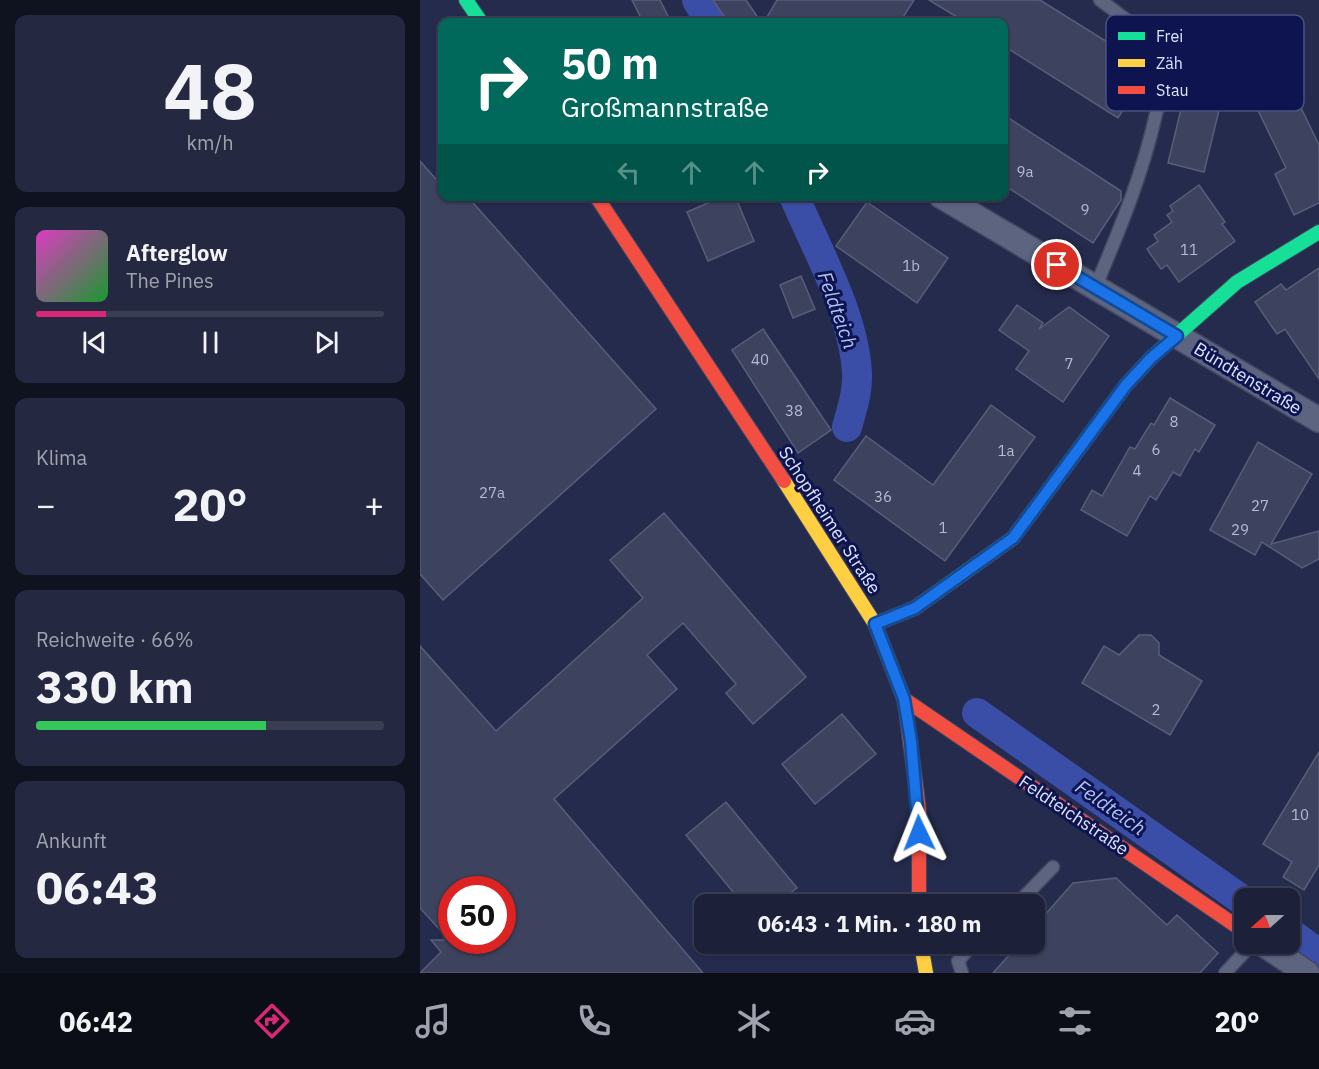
<!DOCTYPE html>
<html lang="de">
<meta charset="utf-8">
<style>
:root{--surface:#1c2039;--page:#252841;--text:#f1f3f6;--muted:#a0a3ae;--line:#3a3e53;--accent:#db2777}
body{margin:0;font-family:"IBM Plex Sans",sans-serif;background:var(--page);color:var(--text);height:100vh;display:flex;flex-direction:column;font-size:22px;white-space:nowrap}
*{box-sizing:border-box;margin:0}
p{font-size:20px;color:var(--muted)}
.icon{flex:none;width:33px;height:33px;fill:none;stroke:currentColor;stroke-width:2;stroke-linecap:round;stroke-linejoin:round}
.map{position:relative;flex:1;overflow:hidden}
.details{display:flex;flex-direction:column;gap:15px;padding:15px;background:#0f121f;width:420px}
.details>*{flex:none}
.hud{position:absolute;left:18px;top:18px;width:570px;height:183px;border-radius:12px;box-shadow:0 2px 4px #0004,0 0 0 2px var(--line);background:#00695c;color:#fff;overflow:hidden}
.needle{width:39px;rotate:249deg}
.tools{position:absolute;left:814px;top:888px;display:grid;gap:12px}
.tools a{display:grid;place-items:center;width:66px;height:66px;border-radius:12px;background:var(--surface);box-shadow:0 2px 4px #0004,0 0 0 2px var(--line);font-size:30px}
.speed{position:absolute;left:18px;top:876px;display:flex;gap:12px;font-size:30px;font-weight:700;text-align:center}
.speed>*{display:grid;place-content:center;width:78px;height:78px;border-radius:50%;background:var(--surface);box-shadow:0 2px 4px #0004,0 0 0 2px var(--line);line-height:1}
.speed .limit{border:9px solid #d22;background:#fff;color:#111}
.pin{position:absolute;display:grid;place-items:center;width:51px;height:51px;color:#fff;margin:-26px;border:3px solid #fff;border-radius:50%;box-shadow:0 2px 6px #0007}
.me{position:absolute;width:66px;margin:-33px;rotate:358deg;stroke-linejoin:round;filter:drop-shadow(0 0 4px #0008)}
.turn{display:flex;align-items:center;gap:21px;height:126px;padding:0 24px;font-size:27px}
.turn .icon{width:78px;height:78px;stroke-width:2.5}
.turn b{display:block;font-size:42px;line-height:51px}
.lanes{display:flex;align-items:center;height:57px;padding:0 24px;background:#0003;justify-content:center;gap:30px;direction:ltr}
.lanes .off{opacity:.35}
.big{font-size:45px;font-weight:700;line-height:1.1}
.details .widget{flex:1;display:flex;flex-direction:column;justify-content:center;gap:9px;min-width:0;padding:0 21px;border-radius:12px;background:var(--page)}
.details .dial{align-items:center;gap:0}
.dial b{font-size:78px;line-height:1}
.song{display:flex;align-items:center;gap:18px}
.cover{width:72px;height:72px;border-radius:9px;background:linear-gradient(135deg,hsl(310 70% 55%),hsl(130 70% 35%))}
.played{height:6px;border-radius:3px;background:linear-gradient(90deg,var(--accent) 20%,var(--line) 20%)}
.keys{display:flex;justify-content:space-around;direction:ltr}
.heat{display:flex;justify-content:space-between;align-items:center;font-size:33px;direction:ltr}
.charge{height:9px;border-radius:4px;background:linear-gradient(90deg,#34c759 66%,var(--line) 0)}
.trip{position:absolute;left:274px;top:894px;width:351px;height:60px;border-radius:12px;background:var(--surface);box-shadow:0 2px 4px #0004,0 0 0 2px var(--line);font-weight:700;line-height:60px;text-align:center}
.menu{display:flex;height:96px;justify-content:space-around;align-items:center;background:#0b0d17;color:var(--muted)}
.menu .icon{width:42px;height:42px}
.menu .active{color:var(--accent)}
.menu b{font-size:27px;color:var(--text)}
main{display:flex;flex:1;min-height:0}
.map>svg:first-child{display:block}
.lines{fill:none;stroke-linecap:round;stroke-linejoin:round}
.canal{stroke:#3a4ea8;stroke-width:30}
.building{fill:#3d435e;stroke:#585e7a;stroke-width:1.5;fill-rule:evenodd}
.lane-casing{stroke:#434661;stroke-width:15}
.street-casing{stroke:#434661;stroke-width:27}
.fast-casing{stroke:#434661;stroke-width:16}
.slow-casing{stroke:#434661;stroke-width:16}
.jam-casing{stroke:#434661;stroke-width:16}
.lane{stroke:#5d647f;stroke-width:12}
.street{stroke:#5d647f;stroke-width:24}
.fast{stroke:#16e098;stroke-width:14}
.slow{stroke:#ffcf43;stroke-width:14}
.jam{stroke:#f24e42;stroke-width:14}
.route-casing{stroke:#114b97;stroke-width:15}
.route{stroke:#1a73e8;stroke-width:10}
.labels{text-anchor:middle;dominant-baseline:central;stroke-width:6;stroke-linejoin:round;paint-order:stroke}
.number-label{font-size:15px;fill:#b4bcd4}
.street-label{font-size:18px;fill:#dce4fb;stroke:#0d1450}
.water-label{font-size:20px;font-style:italic;fill:#afc0f3;stroke:#0d1450}
.key{fill:#0d1450;stroke:#4b5283;stroke-width:1.5}
.key-label{font-size:16px;fill:#dce4fb}
</style>
<main>
<section class="details">
<div class="widget dial"><b>48</b><p>km/h</p></div>
<div class="widget">
<div class="song"><i class="cover"></i><div><b>Afterglow</b><p>The Pines</p></div></div>
<div class="played"></div>
<div class="keys"><svg class="icon" aria-label="previous" viewBox="0 0 24 24"><path d="M18 5L8 12l10 7zM5 5v14"/></svg><svg class="icon" aria-label="pause" viewBox="0 0 24 24"><path d="M8 5v14M16 5v14"/></svg><svg class="icon" aria-label="next" viewBox="0 0 24 24"><path d="M6 5l10 7-10 7zM19 5v14"/></svg></div>
</div>
<div class="widget"><p>Klima</p>
<div class="heat"><a>−</a><b class="big">20°</b><a>+</a></div>
</div>
<div class="widget"><p>Reichweite · 66%</p><b class="big">330 km</b><div class="charge"></div></div>
<div class="widget"><p>Ankunft</p><b class="big">06:43</b></div>
</section>
<div class="map">
<svg width="899" height="973" viewBox="0 0 899 973">
<rect width="100%" height="100%" fill="#252b4c"/>
<g class="lines">
<!-- canal -->
<g class="canal">
<polyline points="277,0 290,22"/>
<path d="M374 196C397 250 434 315 437 373 438 391 432 409 427 427"/>
<polyline points="557,713 825,902"/>
<polyline points="870,933 899,954"/>
</g>
</g>
<!-- building -->
<g class="building">
<polygon points="212,0 240,0 251,22 223,22"/>
<polygon points="293,0 326,0 341,22 308,22"/>
<polygon points="357,0 494,0 480,22 344,22"/>
<polygon points="509,0 620,0 729,68 698,118 584,46 584,22 545,22"/>
<polygon points="777,43 844,59 855,54 899,145 899,203 874,215 855,174 866,168 812,57 784,172 748,163"/>
<polygon points="584,115 701,191 701,200 673,243 584,185"/>
<polygon points="0,161 22,186 22,196 47,196 236,409 23,600 0,574"/>
<polygon points="779,185 805,222 802,224 815,241 759,282 747,265 741,269 727,249 738,241 734,235 752,222 747,215 753,211 750,206"/>
<polygon points="304,196 315,196 334,241 288,261 267,212"/>
<polygon points="447,202 528,258 497,303 416,246"/>
<polygon points="899,268 899,379 865,329 857,334 835,302 861,284 866,290"/>
<polygon points="381,276 395,309 373,318 360,285"/>
<polygon points="597,305 623,323 619,329 649,307 689,336 643,402 596,369 609,351 579,330"/>
<polygon points="343,329 411,430 378,453 312,350"/>
<polygon points="750,398 795,425 779,452 775,449 760,476 753,472 736,500 730,496 707,536 661,510 672,490 682,496 710,447 715,449 731,423 734,425"/>
<polygon points="571,405 615,437 525,561 414,480 446,436 513,485"/>
<polygon points="838,442 892,474 851,544 899,531 899,559 882,568 842,542 835,555 790,530"/>
<path d="M244 513 386 677 333 724 306 693 316 684 263 623 227 655 257 689 134 799 283 973H0L21 952 11 940H29L0 908V646L76 731 223 598 190 560ZM32 890H82V940H32Z"/>
<polygon points="719,635 731,635 739,643 739,655 782,681 750,735 662,683 684,646 699,655"/>
<polygon points="422,714 456,754 395,804 362,764"/>
<polygon points="899,752 899,865 884,890 863,877 872,862 843,844"/>
<polygon points="306,802 377,888 356,904 323,904 266,835"/>
<polygon points="696,878 747,925 757,915 798,953 780,973 573,973 599,944 615,944 615,926 653,883"/>
</g>
<g class="lines">
<defs>
<g id="lane">
<path d="M675 288C700 229 722 176 736 114 742 92 747 72 747 50L680 0"/>
<polyline points="597,904 633,867"/>
<polyline points="542,973 538,961 553,944"/>
<polyline points="805,973 832,944"/>
</g>
<g id="street">
<polyline points="521,196 899,420"/>
<polyline points="843,944 887,973"/>
</g>
<g id="fast">
<polyline points="46,0 61,22"/>
<polyline points="647,465 706,385 731,358 817,282 899,232"/>
</g>
<g id="slow">
<polyline points="364,481 455,624 484,699 486,711"/>
<polyline points="455,624 495,608 593,538 647,465"/>
<polyline points="501,944 506,973"/>
</g>
<g id="jam">
<polyline points="176,196 364,481"/>
<polyline points="484,699 825,932"/>
<polyline points="486,711 499,809 499,904"/>
</g>
</defs>
<!-- lane casing -->
<use href="#lane" class="lane-casing"/>
<!-- street casing -->
<use href="#street" class="street-casing"/>
<!-- fast casing -->
<use href="#fast" class="fast-casing"/>
<!-- slow casing -->
<use href="#slow" class="slow-casing"/>
<!-- jam casing -->
<use href="#jam" class="jam-casing"/>
<!-- lane -->
<use href="#lane" class="lane"/>
<!-- street -->
<use href="#street" class="street"/>
<!-- fast -->
<use href="#fast" class="fast"/>
<!-- slow -->
<use href="#slow" class="slow"/>
<!-- jam -->
<use href="#jam" class="jam"/>
</g>
<g class="lines">
<defs>
<polyline id="route" points="499,833 491,741 484,699 455,624 495,608 593,538 706,385 731,358 757,336 637,265"/>
</defs>
<!-- route casing -->
<use href="#route" class="route-casing"/>
<!-- route -->
<use href="#route" class="route"/>
</g>
<g class="labels">
<!-- number labels -->
<g class="number-label">
<text x="605" y="171">9a</text>
<text x="665" y="209">9</text>
<text x="769" y="249">11</text>
<text x="491" y="265">1b</text>
<text x="340" y="359">40</text>
<text x="649" y="363">7</text>
<text x="374" y="410">38</text>
<text x="754" y="421">8</text>
<text x="736" y="449">6</text>
<text x="586" y="450">1a</text>
<text x="717" y="470">4</text>
<text x="72" y="492">27a</text>
<text x="463" y="496">36</text>
<text x="840" y="505">27</text>
<text x="523" y="527">1</text>
<text x="820" y="529">29</text>
<text x="736" y="709">2</text>
<text x="880" y="814">10</text>
</g>
<!-- street labels -->
<g class="street-label">
<text transform="translate(828 378) rotate(31)">Bündtenstraße</text>
<text transform="translate(410 520) rotate(57)">Schopfheimer Straße</text>
<text transform="translate(654 815) rotate(34)">Feldteichstraße</text>
</g>
<!-- water labels -->
<g class="water-label">
<text transform="translate(418 310) rotate(70)">Feldteich</text>
<text transform="translate(691 807) rotate(35)">Feldteich</text>
</g>
</g>
<!-- legend -->
<rect x="686" y="15" width="198" height="96" rx="9" class="key"/>
<rect x="698" y="32" width="27" height="8" fill="#16e098"/>
<rect x="698" y="59" width="27" height="8" fill="#ffcf43"/>
<rect x="698" y="86" width="27" height="8" fill="#f24e42"/>
<g class="key-label">
<text x="736" y="42">Frei</text>
<text x="736" y="69">Zäh</text>
<text x="736" y="96">Stau</text>
</g>
</svg>
<div class="tools">
<a><svg class="needle" viewBox="-14 -14 28 28"><path d="M0-13l5 13h-10z" fill="#e53935"/><path d="M0 13l5-13h-10z" fill="#a0a3ae"/></svg></a>
</div>
<div class="speed"><div class="limit">50</div></div>
<div class="pin" style="left:637px;top:265px;background:#d93025"><svg class="icon" aria-label="arrive" viewBox="0 0 24 24"><path d="M6 21V4h12l-3 4 3 4H6"/></svg></div>
<svg class="me" style="left:499px;top:833px" viewBox="-20 -20 40 40"><path d="M0-17L14 15 0 8-14 15z" fill="#1a73e8" stroke="#fff" stroke-width="4"/></svg>
<div class="trip">06:43 · 1 Min. · 180 m</div>
<div class="hud">
<div class="turn"><svg class="icon" aria-label="right" viewBox="0 0 24 24"><path d="M7 20v-9h11M14 6l5 5-5 5"/></svg><div><b>50 m</b>Großmannstraße</div></div>
<div class="lanes"><svg class="icon off" aria-label="left" viewBox="0 0 24 24"><path d="M17 20v-9H6M10 6l-5 5 5 5"/></svg><svg class="icon off" aria-label="ahead" viewBox="0 0 24 24"><path d="M12 20V5M6 11l6-6 6 6"/></svg><svg class="icon off" aria-label="ahead" viewBox="0 0 24 24"><path d="M12 20V5M6 11l6-6 6 6"/></svg><svg class="icon" aria-label="right" viewBox="0 0 24 24"><path d="M7 20v-9h11M14 6l5 5-5 5"/></svg></div>
</div>
</div>
</main>
<nav class="menu">
<b>06:42</b>
<svg class="icon active" aria-label="directions" viewBox="0 0 24 24"><path d="M12 3l9 9-9 9-9-9zM9 14v-3h6M13 9l2 2-2 2"/></svg>
<svg class="icon" aria-label="music" viewBox="0 0 24 24"><path d="M9 18V5l10-2v13"/><circle cx="6" cy="18" r="3"/><circle cx="16" cy="16" r="3"/></svg>
<svg class="icon" aria-label="phone" viewBox="0 0 24 24"><path d="M5 4h4l2 5-3 2q2 4 5 5l2-3 5 2v4C11 20 4 13 5 4z"/></svg>
<svg class="icon" aria-label="climate" viewBox="0 0 24 24"><path d="M12 3v18M4 7l16 10M4 17L20 7"/></svg>
<svg class="icon" aria-label="car" viewBox="0 0 24 24"><path d="M5 17H2v-5l4-1 3-4h7l3 4 3 1v5h-3M9 17h6M6 11h13"/><circle cx="7" cy="17" r="2"/><circle cx="17" cy="17" r="2"/></svg>
<svg class="icon" aria-label="filters" viewBox="0 0 24 24"><path d="M4 7h16M4 17h16"/><circle cx="9" cy="7" r="2"/><circle cx="15" cy="17" r="2"/></svg>
<b>20°</b>
</nav>
